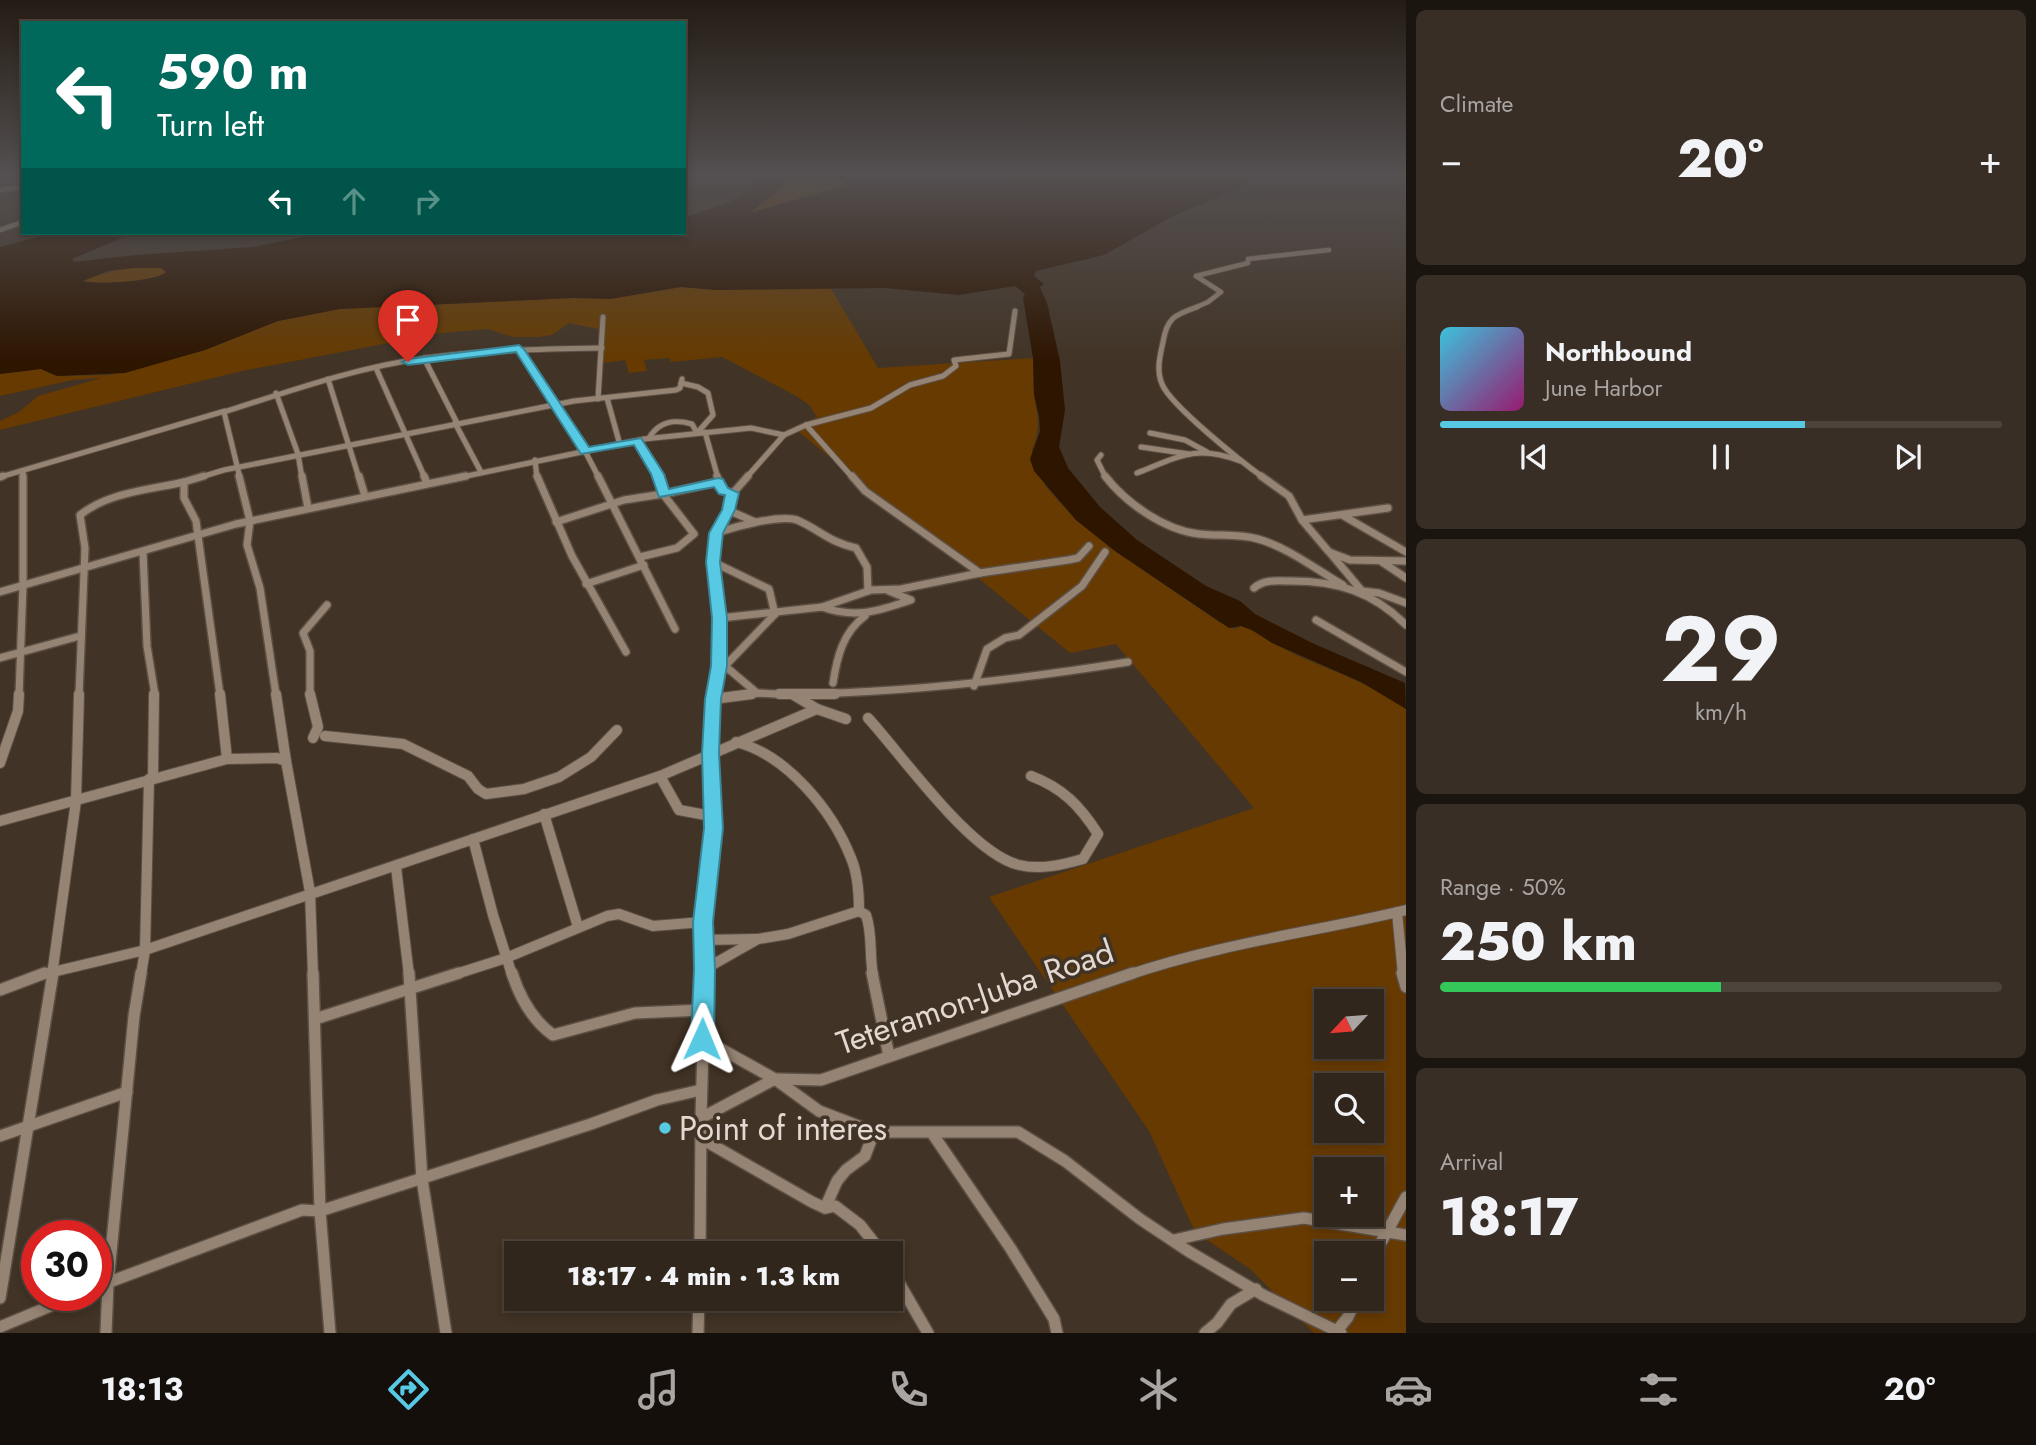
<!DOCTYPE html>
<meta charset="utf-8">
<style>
:root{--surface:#31261c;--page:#392e25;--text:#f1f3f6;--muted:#a8a5a3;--line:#4c433b;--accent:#57c9e3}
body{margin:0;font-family:Jost,sans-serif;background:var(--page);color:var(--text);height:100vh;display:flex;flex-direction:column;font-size:26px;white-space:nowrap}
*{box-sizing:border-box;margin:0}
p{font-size:23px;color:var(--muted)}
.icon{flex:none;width:38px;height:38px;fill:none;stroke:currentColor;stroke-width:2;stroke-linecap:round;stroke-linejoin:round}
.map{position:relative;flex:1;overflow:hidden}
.drawer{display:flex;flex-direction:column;gap:10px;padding:10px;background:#1b150f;width:630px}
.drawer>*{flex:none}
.top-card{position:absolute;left:21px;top:21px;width:665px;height:214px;border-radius:0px;box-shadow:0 4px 10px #0003,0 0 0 2px var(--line);background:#00695c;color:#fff;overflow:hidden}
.needle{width:46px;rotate:244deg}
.buttons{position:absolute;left:1314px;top:989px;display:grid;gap:14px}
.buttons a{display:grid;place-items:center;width:70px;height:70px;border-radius:0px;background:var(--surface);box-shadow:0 4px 10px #0003,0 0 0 2px var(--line);font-size:35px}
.speed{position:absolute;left:21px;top:1220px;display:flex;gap:14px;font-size:35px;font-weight:700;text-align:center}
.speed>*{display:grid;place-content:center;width:91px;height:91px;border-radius:50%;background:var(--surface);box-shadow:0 4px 10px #0003,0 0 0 2px var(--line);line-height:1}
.speed .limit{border:10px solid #d22;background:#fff;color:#111}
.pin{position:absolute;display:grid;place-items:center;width:60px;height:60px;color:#fff;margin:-72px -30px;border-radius:50% 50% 50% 0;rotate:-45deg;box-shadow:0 0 7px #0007}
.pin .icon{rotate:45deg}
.me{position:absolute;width:77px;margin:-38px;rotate:1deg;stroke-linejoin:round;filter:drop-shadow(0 0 5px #0008)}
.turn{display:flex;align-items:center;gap:24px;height:147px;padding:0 21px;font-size:32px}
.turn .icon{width:91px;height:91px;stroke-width:2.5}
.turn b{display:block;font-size:49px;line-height:60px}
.lanes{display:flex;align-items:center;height:66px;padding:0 21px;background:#0003;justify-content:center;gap:35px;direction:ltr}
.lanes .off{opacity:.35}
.big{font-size:52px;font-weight:800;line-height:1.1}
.drawer .card{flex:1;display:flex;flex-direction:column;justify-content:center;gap:10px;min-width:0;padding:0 24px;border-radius:10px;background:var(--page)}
.drawer .dial{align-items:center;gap:0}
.dial b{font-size:91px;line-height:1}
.song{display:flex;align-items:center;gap:21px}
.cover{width:84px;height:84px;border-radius:10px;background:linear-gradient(135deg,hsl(190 70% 55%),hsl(320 70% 35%))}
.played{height:7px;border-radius:4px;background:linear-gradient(90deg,var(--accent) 65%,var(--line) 65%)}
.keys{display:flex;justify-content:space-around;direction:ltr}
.heat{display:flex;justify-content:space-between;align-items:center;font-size:38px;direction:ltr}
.charge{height:10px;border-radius:5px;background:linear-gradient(90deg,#34c759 50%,var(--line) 0)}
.trip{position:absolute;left:504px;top:1241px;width:399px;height:70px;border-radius:0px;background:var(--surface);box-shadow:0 4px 10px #0003,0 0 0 2px var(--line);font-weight:800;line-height:70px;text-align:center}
.menu{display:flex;height:112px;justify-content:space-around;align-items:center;background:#140f0b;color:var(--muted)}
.menu .icon{width:49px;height:49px}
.menu .on{color:var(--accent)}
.menu b{font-size:32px;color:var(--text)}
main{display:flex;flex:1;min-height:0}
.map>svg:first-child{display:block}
.green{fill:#663a00;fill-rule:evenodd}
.water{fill:#2d1500;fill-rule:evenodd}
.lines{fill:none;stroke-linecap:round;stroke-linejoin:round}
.minor-far4-casing{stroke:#5c4f44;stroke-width:6}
.minor-far3-casing{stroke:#5c4f44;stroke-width:7}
.minor-far2-casing{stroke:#5c4f44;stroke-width:10}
.minor-far1-casing{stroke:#5c4f44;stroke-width:12}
.minor-casing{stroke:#5c4f44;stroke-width:14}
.minor-far4{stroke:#958473;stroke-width:4.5}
.minor-far3{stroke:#958473;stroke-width:5}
.minor-far2{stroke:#958473;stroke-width:7}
.minor-far1{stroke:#958473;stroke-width:10}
.minor{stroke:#958473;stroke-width:11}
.route{fill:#57c9e3;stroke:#398394;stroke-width:2}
.poi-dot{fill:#57c9e3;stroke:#413325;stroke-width:2.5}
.labels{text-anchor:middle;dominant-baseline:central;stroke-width:7;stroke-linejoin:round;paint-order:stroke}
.near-street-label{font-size:33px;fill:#e3d9d1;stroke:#413325}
.near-poi-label{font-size:33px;fill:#e3d9d1;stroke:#413325;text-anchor:start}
</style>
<main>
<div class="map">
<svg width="1406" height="1333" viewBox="0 0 1406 1333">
<rect width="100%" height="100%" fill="#413325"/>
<!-- green -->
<g class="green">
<path d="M790 176C807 176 838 170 848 185L749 213 773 195Z"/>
<path d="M123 268H161L166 272C155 282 95 285 82 280Z"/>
<path d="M681 287 716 290 830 287 878 368 1033 358C1034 370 1033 382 1034 393 1037 419 1042 424 1032 450L1046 487 1076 520 1115 551 1219 622 1235 629 1241 626C1260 633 1276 645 1294 654 1332 671 1372 684 1406 709V1333H1314L1250 1269 1195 1232 1149 1131 989 897 1254 808 1116 644 1070 653 794 428 817 417 809 405 798 397 722 357 671 362 669 358 644 360 647 371 629 373 625 360 604 363 603 330 569 323 552 335 538 337H512L488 329 441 333 242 371 0 430V421L19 412 38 396 101 378 73 380 0 396V374L41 369 57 376 110 375 205 350 278 321 340 309 574 298 610 299ZM1326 1001H1372V1046H1326ZM1326 1085H1372V1130H1326ZM1326 1169H1372V1214H1326ZM1326 1253H1372V1298H1326Z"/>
</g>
<!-- water -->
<path class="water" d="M767 176H790L773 195 749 213 848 185 835 176H1253L1247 183 1230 192 1171 217 1104 255 1036 271 1034 276 1044 284 1040 287 1047 303 1060 361 1065 410 1059 447 1068 468 1100 507 1137 540 1206 586 1240 601 1255 614 1312 643 1405 683 1406 709 1361 682 1272 643 1252 630 1241 626 1229 628 1115 551 1076 520 1034 471 1030 459 1040 431 1039 416 1034 395 1033 358 1023 298 1025 294 1015 286 959 295 885 288 716 290 681 287 610 299 574 298 340 309 278 321 205 350 125 373 57 376 41 369 0 374V247L52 233H133L72 259 74 262 137 255 253 247 302 237 346 233H684V218L730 202ZM134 268H161L166 272C156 282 95 285 83 281L108 271Z"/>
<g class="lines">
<defs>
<g id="minor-far4">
<polyline points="0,190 23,187"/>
<polyline points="0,230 23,222"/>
<polyline points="1192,309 1208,302 1221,292 1196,276 1248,263 1248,259 1329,250"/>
</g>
<g id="minor-far3">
<path d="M1197 307C1174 315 1167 318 1163 342 1160 356 1156 370 1162 384 1170 405 1243 463 1264 478"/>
<polyline points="519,349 585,451 599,478"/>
<polyline points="424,358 457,423"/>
<polyline points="376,368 425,478"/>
<polyline points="328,379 359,478"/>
<polyline points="276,393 298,454 302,478"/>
<polyline points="607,398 620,445"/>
<polyline points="598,399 603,317"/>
<polyline points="455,423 481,472"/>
<polyline points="806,425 853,478"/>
<polyline points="705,432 718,478"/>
<polyline points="1150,433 1185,440 1207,452"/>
<path d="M649 438C659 421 674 419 692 424L697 433 713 415 708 393 698 387 681 383"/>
<polyline points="637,441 659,478"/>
<polyline points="1141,447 1189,454"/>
<polyline points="1101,455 1097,460 1106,478"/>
<polyline points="535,460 537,478"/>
<polyline points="23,471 23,478"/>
<path d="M1137 473C1178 457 1196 444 1240 461"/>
<polyline points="0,477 225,411"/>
<polyline points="198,478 224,470 574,401 676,390 680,388 682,379"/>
<path d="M240 478 224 412C290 391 357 367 426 358 484 350 543 349 602 348"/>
<polyline points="457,478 644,439 751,428 784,435"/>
<polyline points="746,478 784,435 806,425 871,408 910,385 943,376 956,366 954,360 1009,354 1015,311"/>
</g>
<g id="minor-far2">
<polyline points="204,476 184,482 184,498 196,521 220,695"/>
<polyline points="239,476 250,521 247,545 260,588 276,695"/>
<polyline points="302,476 308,508"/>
<polyline points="359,476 365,496"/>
<polyline points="424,476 427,483"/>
<polyline points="537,476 572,556 626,652"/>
<polyline points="598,476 675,629"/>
<polyline points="659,476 663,494"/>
<polyline points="717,476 723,491 733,493"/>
<polyline points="852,476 865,491 980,573"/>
<path d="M1105 476C1126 503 1164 530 1199 534 1219 536 1239 534 1258 539 1287 547 1317 570 1343 585"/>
<polyline points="1261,476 1289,496 1302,520 1329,552 1350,560 1406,561"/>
<polyline points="0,477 3,476"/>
<polyline points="664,494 718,482"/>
<polyline points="728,510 755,522"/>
<polyline points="1342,515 1406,552"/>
<polyline points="1302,520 1388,508"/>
<polyline points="556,522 624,500 663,494 694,534 677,548 640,557"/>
<path d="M716 533C734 527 780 514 797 520 820 530 829 542 856 548L867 567 868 591"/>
<polyline points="143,552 147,646 155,695"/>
<polyline points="1331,554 1362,591 1379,593 1406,603"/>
<polyline points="713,562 769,589 775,614"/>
<polyline points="1382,562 1406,578"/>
<polyline points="586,584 644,565"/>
<path d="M1254 588C1264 579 1278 581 1291 581 1338 581 1373 592 1406 625"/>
<polyline points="0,592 236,524 466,476"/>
<path d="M822 607C855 619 879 611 911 600L889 591"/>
<polyline points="720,618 822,607 871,590 901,589 980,573 1068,560 1078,558 1089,546"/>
<polyline points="1316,620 1406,672"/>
<polyline points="0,658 80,636"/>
<polyline points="719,666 725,666 775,614"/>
<polyline points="725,666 757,693"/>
<path d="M833 683C837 657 843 632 865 616"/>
<polyline points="974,686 987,649 1005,638 1019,635 1082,586 1105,552"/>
<path d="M792 694C905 693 1016 680 1128 662"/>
<polyline points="19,695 23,585 23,476"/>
<path d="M79 695 85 548 80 515C109 492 149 490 184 482"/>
<polyline points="310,695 310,651 303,633 327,605"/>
<polyline points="714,695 719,666 720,618 713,562 716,533 724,521 733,493 748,476"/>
<polyline points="740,695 757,693 794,695"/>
</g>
<g id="minor-far1">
<polyline points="220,694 227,759"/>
<polyline points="276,694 286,761"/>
<polyline points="310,694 318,727 313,738"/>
<polyline points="779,694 792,694 817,709 846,719"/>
<polyline points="792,694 835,694"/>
<polyline points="713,699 752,694"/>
<path d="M868 718C903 756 970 853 1019 865 1040 870 1062 865 1083 859L1098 834C1080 806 1063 788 1031 776"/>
<polyline points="325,736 403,744 468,776 478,789 486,794 524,789 559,777 591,757 617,730"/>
<path d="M736 742C787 755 832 810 851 858 858 874 859 893 859 911"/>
<polyline points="0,763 18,711 19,694"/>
<polyline points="660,776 679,810 711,816"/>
<polyline points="153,778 154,694"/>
<polyline points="544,814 578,927"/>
<polyline points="0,821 227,759 277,758 286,761 310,892 313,975"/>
<polyline points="473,839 493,915 512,975"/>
<polyline points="396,867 409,975"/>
<polyline points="1397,912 1403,975"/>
<polyline points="702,940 756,939"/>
<path d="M705 969 758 939 788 934 859 911 866 915C873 935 869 954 873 975"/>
<polyline points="40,975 145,950 660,776 817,709"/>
<polyline points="52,975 76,801 79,694"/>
<polyline points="141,975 145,950 149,779"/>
<polyline points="453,975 506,958 607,916 619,914 653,926 703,922"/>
<polyline points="705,975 703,922 713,828 710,753 714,694"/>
<path d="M1128 975C1219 944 1313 932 1406 910"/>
</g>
<g id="minor">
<polyline points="313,973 320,1211 330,1333"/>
<polyline points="409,973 422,1179 446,1333"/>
<path d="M512 973C520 998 532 1020 553 1035L635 1013 703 1010"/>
<polyline points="872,973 889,1056"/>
<polyline points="1402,973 1406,987"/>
<polyline points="0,990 45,973"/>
<polyline points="315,1019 459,973"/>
<polyline points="703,1039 775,1079 819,1111 874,1132 1018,1132 1065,1161 1140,1219 1188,1251 1263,1295 1341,1333"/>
<polyline points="701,1118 705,973"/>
<polyline points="932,1133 1011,1249 1054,1319 1057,1333"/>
<polyline points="0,1136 127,1092"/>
<polyline points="702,1139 812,1202 825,1208 835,1206 860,1225 882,1253"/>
<polyline points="825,1208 837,1181 846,1170 865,1156 874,1132"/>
<polyline points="1174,1240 1223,1229 1304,1218 1406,1235"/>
<polyline points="700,1253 701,1118 775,1079 821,1080 1133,973"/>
<polyline points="1372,1259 1406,1197"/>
<polyline points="891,1269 928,1333"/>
<polyline points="96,1287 302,1210 320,1211 591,1124 657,1100 701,1090"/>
<polyline points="0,1298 53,973"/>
<polyline points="0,1327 77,1295"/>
<polyline points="106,1333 108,1283 134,1016 141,973"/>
<polyline points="698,1333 699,1298"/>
<polyline points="1205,1333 1217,1323 1231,1304 1256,1289"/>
<polyline points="1335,1333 1348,1317 1357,1298"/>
</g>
</defs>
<!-- minor-far4 casing -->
<use href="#minor-far4" class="minor-far4-casing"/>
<!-- minor-far3 casing -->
<use href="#minor-far3" class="minor-far3-casing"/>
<!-- minor-far2 casing -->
<use href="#minor-far2" class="minor-far2-casing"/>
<!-- minor-far1 casing -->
<use href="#minor-far1" class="minor-far1-casing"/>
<!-- minor casing -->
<use href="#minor" class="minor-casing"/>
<!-- minor-far4 -->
<use href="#minor-far4" class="minor-far4"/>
<!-- minor-far3 -->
<use href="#minor-far3" class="minor-far3"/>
<!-- minor-far2 -->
<use href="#minor-far2" class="minor-far2"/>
<!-- minor-far1 -->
<use href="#minor-far1" class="minor-far1"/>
<!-- minor -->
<use href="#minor" class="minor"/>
</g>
<!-- sky -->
<linearGradient id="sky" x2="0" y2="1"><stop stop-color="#241c14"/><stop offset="0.48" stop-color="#545051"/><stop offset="1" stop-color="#545051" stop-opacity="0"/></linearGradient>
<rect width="1406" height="363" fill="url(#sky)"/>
<!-- route -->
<polygon class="route" points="519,345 524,349 589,447 641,438 664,474 669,489 718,478 723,479 728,488 739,493 735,510 723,533 720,562 727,618 727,666 721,699 719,753 723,828 713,922 715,969 714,1039 710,1047 702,1050 695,1047 691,1039 694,969 693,922 704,828 702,753 705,699 711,666 712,618 706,562 709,533 722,510 725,495 719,494 714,487 659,497 651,474 634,445 581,454 516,352 408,365 402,362 408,359"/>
<!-- markers -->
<circle class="poi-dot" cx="665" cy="1128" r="7"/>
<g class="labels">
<!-- near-street labels -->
<g class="near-street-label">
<text transform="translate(975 997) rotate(-19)">Teteramon-Juba Road</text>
</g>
<!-- near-poi labels -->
<g class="near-poi-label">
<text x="679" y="1128">Point of interes</text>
</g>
</g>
</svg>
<div class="buttons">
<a><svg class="needle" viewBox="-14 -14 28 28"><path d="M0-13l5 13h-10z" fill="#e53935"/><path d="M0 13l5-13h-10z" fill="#a8a5a3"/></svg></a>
<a><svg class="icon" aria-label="search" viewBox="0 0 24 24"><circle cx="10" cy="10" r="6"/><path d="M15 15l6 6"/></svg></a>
<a>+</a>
<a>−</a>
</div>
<div class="speed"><div class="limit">30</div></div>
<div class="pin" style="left:408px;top:362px;background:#d93025"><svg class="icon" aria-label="arrive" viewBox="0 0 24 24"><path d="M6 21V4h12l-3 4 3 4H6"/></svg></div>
<svg class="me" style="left:702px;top:1039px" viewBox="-20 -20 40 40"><path d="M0-17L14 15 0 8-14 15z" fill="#57c9e3" stroke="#fff" stroke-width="4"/></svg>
<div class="trip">18:17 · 4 min · 1.3 km</div>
<div class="top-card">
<div class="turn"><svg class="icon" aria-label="left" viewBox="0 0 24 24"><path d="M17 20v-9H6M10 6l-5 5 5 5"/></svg><div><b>590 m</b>Turn left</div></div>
<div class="lanes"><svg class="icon" aria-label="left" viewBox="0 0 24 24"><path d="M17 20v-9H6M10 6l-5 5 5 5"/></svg><svg class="icon off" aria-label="ahead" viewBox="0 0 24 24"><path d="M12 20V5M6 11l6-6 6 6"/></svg><svg class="icon off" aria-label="right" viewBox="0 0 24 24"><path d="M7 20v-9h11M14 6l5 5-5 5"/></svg></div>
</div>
</div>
<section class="drawer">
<div class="card"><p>Climate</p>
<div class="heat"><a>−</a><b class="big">20°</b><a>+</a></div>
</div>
<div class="card">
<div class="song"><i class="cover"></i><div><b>Northbound</b><p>June Harbor</p></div></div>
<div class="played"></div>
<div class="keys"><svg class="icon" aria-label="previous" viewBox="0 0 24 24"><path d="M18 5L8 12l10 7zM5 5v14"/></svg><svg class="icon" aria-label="pause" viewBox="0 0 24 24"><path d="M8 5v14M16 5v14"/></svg><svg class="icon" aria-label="next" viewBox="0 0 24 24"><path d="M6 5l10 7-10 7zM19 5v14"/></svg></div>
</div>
<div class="card dial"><b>29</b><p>km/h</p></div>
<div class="card"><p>Range · 50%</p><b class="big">250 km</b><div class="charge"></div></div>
<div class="card"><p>Arrival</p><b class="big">18:17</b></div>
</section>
</main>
<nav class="menu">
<b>18:13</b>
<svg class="icon on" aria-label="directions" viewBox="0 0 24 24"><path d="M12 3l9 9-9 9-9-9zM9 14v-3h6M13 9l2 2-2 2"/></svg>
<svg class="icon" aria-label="music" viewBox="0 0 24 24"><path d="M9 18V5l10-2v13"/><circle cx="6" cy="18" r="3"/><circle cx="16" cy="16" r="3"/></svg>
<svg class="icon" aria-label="phone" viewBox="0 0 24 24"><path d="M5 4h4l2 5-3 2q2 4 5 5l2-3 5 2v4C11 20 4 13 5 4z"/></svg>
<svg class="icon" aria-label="climate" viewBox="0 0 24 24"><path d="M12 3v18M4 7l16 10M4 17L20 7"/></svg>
<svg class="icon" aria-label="car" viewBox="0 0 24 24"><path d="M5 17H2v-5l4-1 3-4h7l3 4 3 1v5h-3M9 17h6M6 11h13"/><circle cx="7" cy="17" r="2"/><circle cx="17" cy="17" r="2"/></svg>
<svg class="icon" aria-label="filters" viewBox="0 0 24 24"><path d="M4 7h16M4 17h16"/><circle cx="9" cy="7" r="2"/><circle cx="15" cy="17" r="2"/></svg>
<b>20°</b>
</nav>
